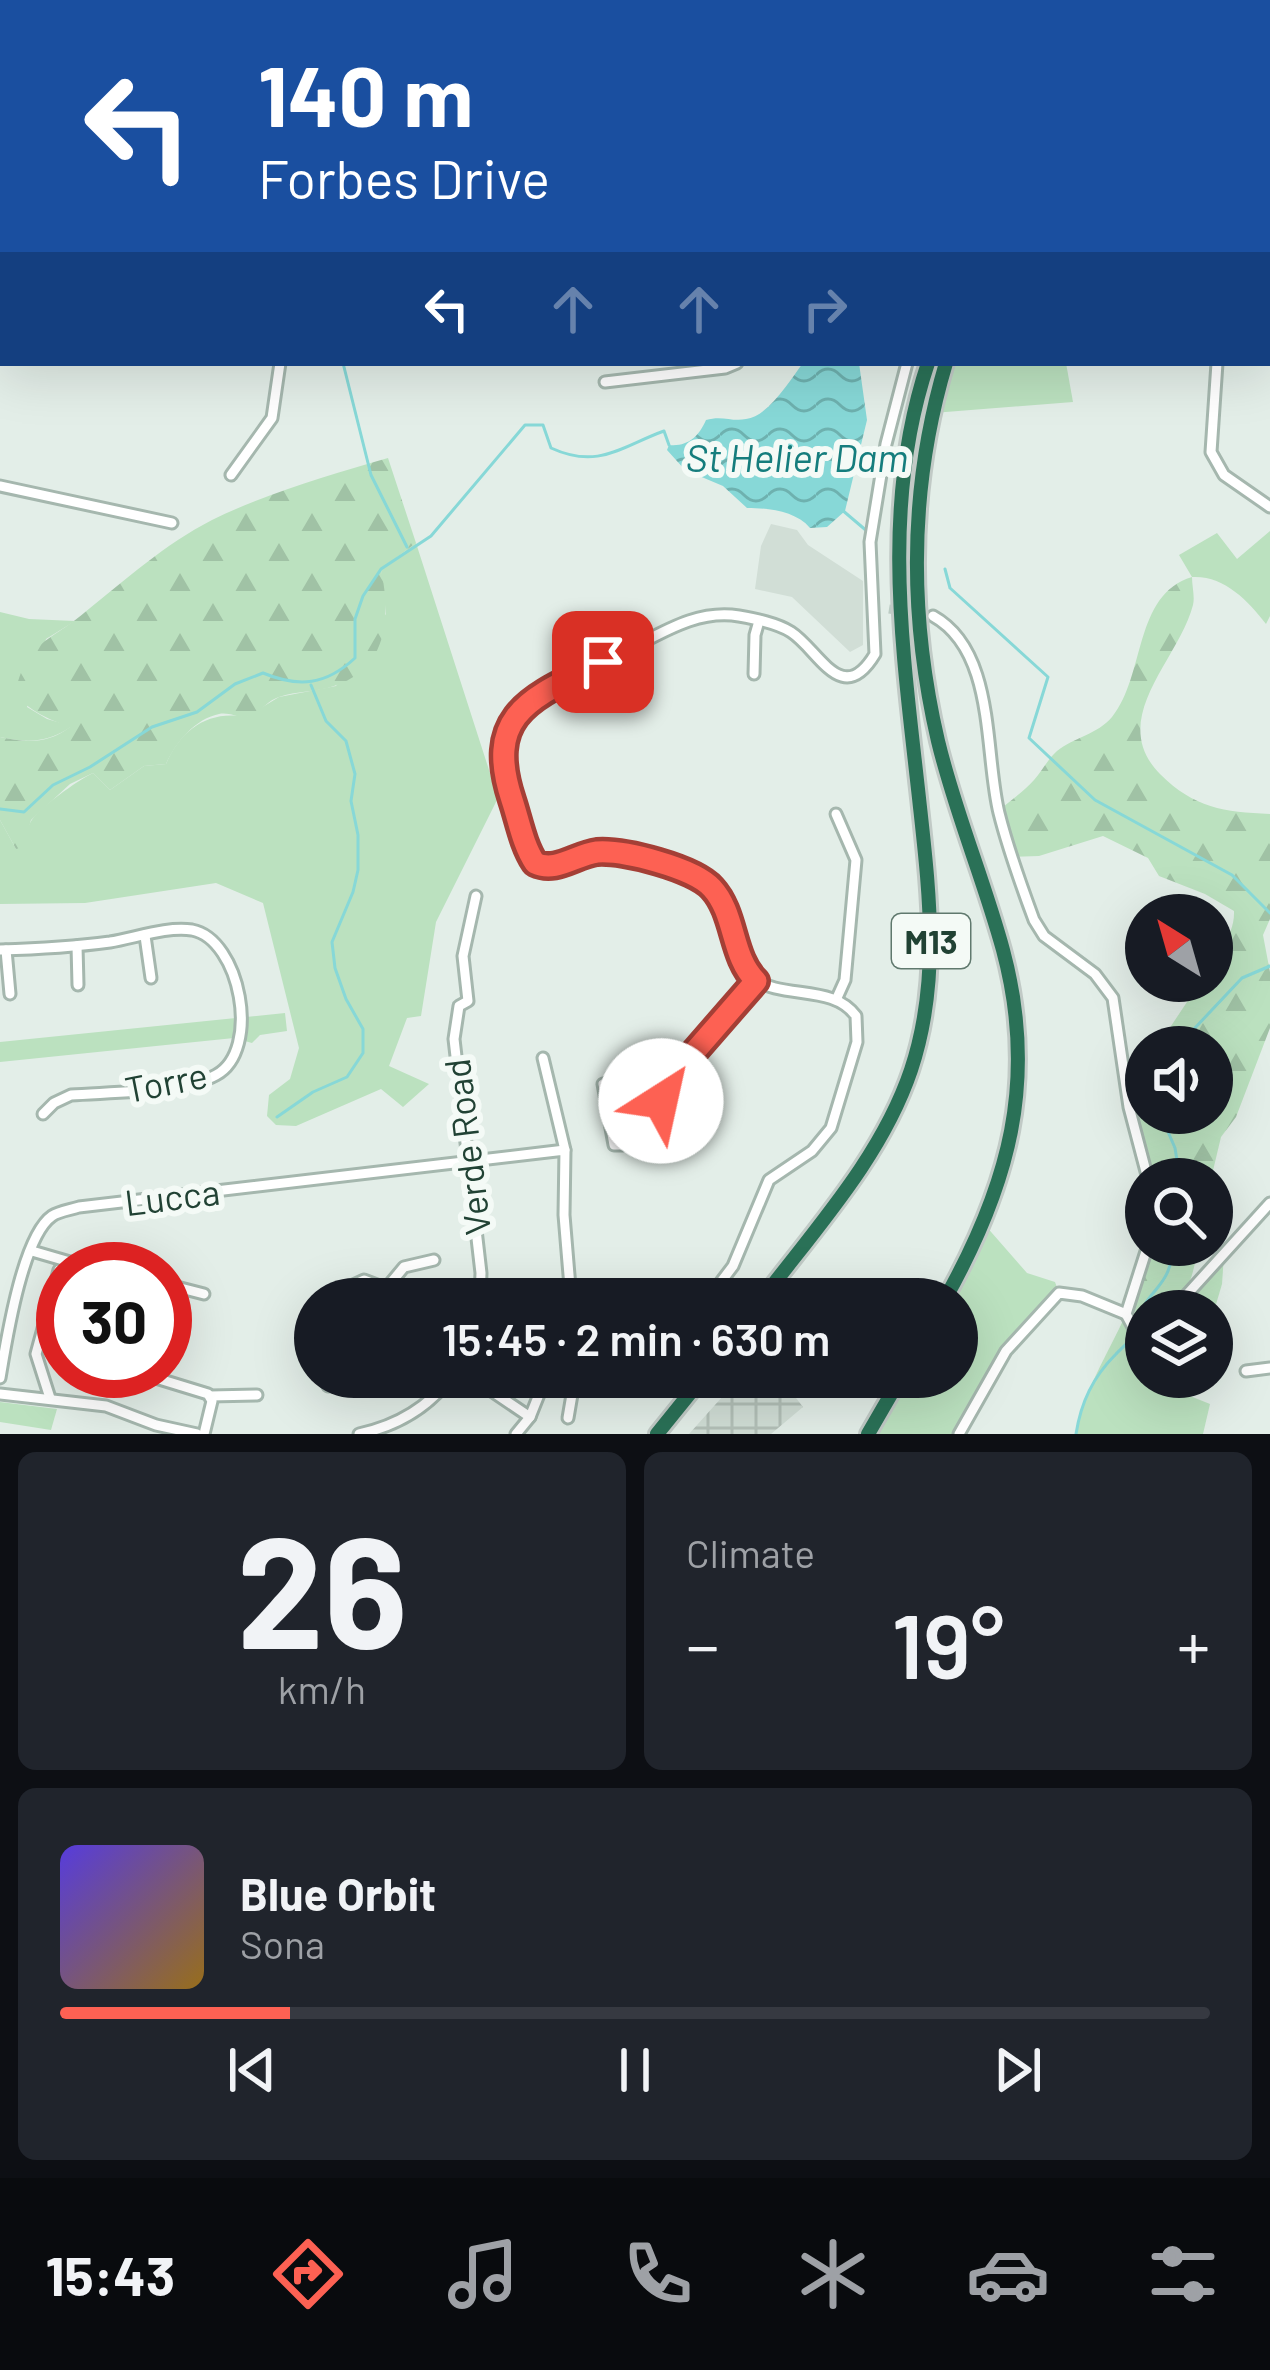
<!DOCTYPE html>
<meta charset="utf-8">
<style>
:root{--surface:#171b24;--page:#20242c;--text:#f1f3f6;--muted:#9ea1a6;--line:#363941;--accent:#fd6153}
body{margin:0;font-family:Barlow,sans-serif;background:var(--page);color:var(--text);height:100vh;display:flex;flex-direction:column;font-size:45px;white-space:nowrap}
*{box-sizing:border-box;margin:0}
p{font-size:39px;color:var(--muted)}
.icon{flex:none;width:66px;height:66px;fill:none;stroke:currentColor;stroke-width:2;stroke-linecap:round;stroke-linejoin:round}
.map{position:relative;height:1434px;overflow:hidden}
.panel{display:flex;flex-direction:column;gap:18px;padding:18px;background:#0d0f14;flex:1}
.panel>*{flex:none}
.hud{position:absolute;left:0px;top:0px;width:1272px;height:366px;box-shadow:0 12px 48px #0002;background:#1a4fa0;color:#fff;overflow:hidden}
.needle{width:78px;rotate:323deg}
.tools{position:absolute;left:1125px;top:894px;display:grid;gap:24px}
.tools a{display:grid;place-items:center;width:108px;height:108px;border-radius:50%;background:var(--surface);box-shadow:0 12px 48px #0002;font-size:60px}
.speed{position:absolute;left:36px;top:1242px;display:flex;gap:24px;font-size:60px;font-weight:700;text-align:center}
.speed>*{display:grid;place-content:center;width:156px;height:156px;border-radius:50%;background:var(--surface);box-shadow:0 12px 48px #0002;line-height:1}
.speed .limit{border:18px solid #d22;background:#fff;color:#111}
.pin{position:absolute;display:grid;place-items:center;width:102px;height:102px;color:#fff;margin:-51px;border-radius:24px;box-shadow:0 6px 18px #0006}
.me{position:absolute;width:132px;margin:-66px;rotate:35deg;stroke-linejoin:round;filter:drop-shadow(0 0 9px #0008)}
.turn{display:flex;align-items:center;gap:42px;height:252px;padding:0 60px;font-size:54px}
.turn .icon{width:156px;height:156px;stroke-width:2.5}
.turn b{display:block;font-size:84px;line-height:102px}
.lanes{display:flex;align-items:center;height:114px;padding:0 60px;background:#0003;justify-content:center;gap:60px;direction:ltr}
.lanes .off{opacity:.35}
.big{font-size:90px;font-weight:600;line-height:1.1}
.panel .tile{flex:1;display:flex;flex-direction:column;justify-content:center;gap:18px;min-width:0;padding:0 42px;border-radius:18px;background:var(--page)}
.panel .dial{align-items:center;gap:0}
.dial b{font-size:156px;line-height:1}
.song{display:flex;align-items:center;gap:36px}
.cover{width:144px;height:144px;border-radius:18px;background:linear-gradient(135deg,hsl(250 70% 55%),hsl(40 70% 35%))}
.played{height:12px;border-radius:6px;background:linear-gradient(90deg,var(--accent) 20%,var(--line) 20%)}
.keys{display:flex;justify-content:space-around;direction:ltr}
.heat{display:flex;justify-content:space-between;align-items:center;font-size:66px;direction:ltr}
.panel .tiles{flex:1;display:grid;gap:18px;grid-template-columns:1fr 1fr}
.tile:last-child{grid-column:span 2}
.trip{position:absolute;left:294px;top:1278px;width:684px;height:120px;border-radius:60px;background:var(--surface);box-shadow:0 12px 48px #0002;font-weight:600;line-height:120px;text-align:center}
.tabs{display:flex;height:192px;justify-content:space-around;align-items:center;background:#090b0e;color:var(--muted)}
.tabs .icon{width:84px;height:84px}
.tabs .current{color:var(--accent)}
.tabs b{font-size:54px;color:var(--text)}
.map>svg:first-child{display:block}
.built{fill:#d1ded6}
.industrial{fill:url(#industrial-grid)}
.green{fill:#bbe1bf}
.forest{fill:url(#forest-firs)}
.water{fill:url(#water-waves)}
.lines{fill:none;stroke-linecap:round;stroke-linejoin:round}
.stream{stroke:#87d8d7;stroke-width:3}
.minor-tunnel{stroke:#bcccc4;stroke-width:9;stroke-dasharray:9 4.5;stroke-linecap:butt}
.minor-casing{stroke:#a5b7ae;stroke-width:15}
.highway-casing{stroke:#c1cac6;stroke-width:20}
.minor{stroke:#fff;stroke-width:9}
.highway{stroke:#2a7157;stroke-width:14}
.route-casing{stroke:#a43f36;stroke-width:30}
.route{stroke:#fd6153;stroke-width:21}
.labels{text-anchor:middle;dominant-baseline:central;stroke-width:12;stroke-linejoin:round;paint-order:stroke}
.shield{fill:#f4faf6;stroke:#60796e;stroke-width:3}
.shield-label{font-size:33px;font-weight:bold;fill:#214234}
.street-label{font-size:36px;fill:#214234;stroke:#f4faf6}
.water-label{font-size:39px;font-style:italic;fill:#157d7d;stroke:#f4faf6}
</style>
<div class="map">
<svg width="1270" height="1434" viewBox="0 0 1270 1434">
<defs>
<pattern id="industrial-grid" width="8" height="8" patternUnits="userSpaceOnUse" patternTransform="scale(3)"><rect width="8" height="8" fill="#d1ded6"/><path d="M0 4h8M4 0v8" fill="none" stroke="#b3c0b8"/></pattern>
<pattern id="forest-firs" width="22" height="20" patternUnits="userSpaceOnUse" patternTransform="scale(3)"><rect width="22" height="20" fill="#bbe1bf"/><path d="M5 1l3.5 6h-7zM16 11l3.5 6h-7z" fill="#a0c2a5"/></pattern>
<pattern id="water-waves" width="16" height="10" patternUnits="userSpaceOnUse" patternTransform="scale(3)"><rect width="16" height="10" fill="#87d8d7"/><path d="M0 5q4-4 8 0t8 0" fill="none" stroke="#6eb1af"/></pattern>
</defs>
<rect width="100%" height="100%" fill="#e3eee8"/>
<!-- built -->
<polygon class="built" points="771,524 797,530 808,545 863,581 863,645 850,652 792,597 755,589 761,546"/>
<!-- industrial -->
<polygon class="industrial" points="740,1377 786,1377 783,1381 803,1407 771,1434 689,1434"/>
<!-- green -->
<g class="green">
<polygon points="946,363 1066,363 1073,402 933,413"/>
<path d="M1270 531V616L1266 624C1248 600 1223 575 1192 577L1179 555 1217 533 1237 559Z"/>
<path d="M416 543 498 798 436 922 421 1016 407 1018 389 1066 429 1084 403 1107 381 1089 296 1126 276 1125 267 1116 269 1095 290 1079 299 1048 263 903 216 883 85 903 0 904V820L16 849C24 839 25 834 30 823 38 808 77 781 93 773L110 790 144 766 166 764C181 729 209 710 246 717L279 697 336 686 386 614 381 569Z"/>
<path d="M0 612 29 619 75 621 46 639 27 707 47 719 72 726C48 743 28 743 0 737Z"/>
<polygon points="285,1013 287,1031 260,1035 252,1043 234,1038 0,1062 0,1042"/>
<polygon points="985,1225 1027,1273 1055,1282 1059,1293 1006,1351 959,1434 868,1434 901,1377 957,1377 957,1299 945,1299"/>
<polygon points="1224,1255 1222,1284 1212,1318 1212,1311 1172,1311"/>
<path d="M1126 1314 1146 1327V1377H1195L1190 1396 1210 1404 1203 1434H1076C1083 1392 1108 1354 1126 1314Z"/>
<polygon points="0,1402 57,1409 51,1430 0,1422"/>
</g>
<!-- forest -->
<g class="forest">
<path d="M388 458 416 543 381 569C391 617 388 669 334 686 317 692 296 691 279 697 266 701 259 715 247 717 238 718 229 712 219 714 195 719 176 742 166 764L144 766 110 790 93 773 70 784 31 820 23 847 16 849 0 820V737C26 743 48 744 70 727 48 719 31 712 15 694 26 642 48 643 84 613 125 580 165 544 212 520 267 493 330 475 388 458Z"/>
<path d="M1192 577C1192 586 1195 597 1193 605 1179 660 1106 719 1160 774 1194 808 1224 812 1270 814V919L1263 935 1270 972V1028L1236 1117 1221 1137 1211 1179H1148L1126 1086 1146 1062V1113H1212V1047H1157L1201 981H1212C1212 953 1235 939 1234 911L1205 894 1159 876 1148 858 1103 836 1039 856 1012 857 998 811C1010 801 1023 792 1034 780 1042 771 1048 759 1057 751 1073 738 1098 734 1112 717 1146 675 1133 595 1192 577Z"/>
<path d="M1148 1245H1198C1195 1268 1189 1294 1172 1311H1146V1327H1133L1127 1307Z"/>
</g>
<!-- water -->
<path class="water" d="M803 363H859L867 420 845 511 827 527 810 528C796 511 768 508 747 508L723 486 685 470 667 450 669 445C688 447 699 436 706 420 722 415 732 422 746 419 769 416 790 380 803 363Z"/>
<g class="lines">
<!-- stream -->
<g class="stream">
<polyline points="918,3 919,0"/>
<polyline points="0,75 3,77"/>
<polyline points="343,363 371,475 407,547"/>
<polyline points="841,509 868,532"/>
<polyline points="945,569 950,588 1048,677 1029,738 1095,800 1232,875 1270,913"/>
<path d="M0 809 24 812 53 785 90 767 152 727 197 712 235 684 263 673C299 688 326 685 355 658V619L363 596 381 569 431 536 525 425H543L551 448C599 470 622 446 664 431L669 445"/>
<polyline points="1177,1047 1242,978 1270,966"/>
<polyline points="1160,1113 1175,1148 1180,1179"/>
<polyline points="277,1117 313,1092 347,1077 363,1053 363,1029 346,999 335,968 332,942 353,892 358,870 358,835 351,801 355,774 346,741 326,721 311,685"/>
<path d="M1137 1321C1149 1286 1171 1289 1173 1245"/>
<path d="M1076 1434C1081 1402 1093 1377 1116 1354 1124 1345 1130 1343 1134 1331"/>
</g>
<!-- minor-tunnel -->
<polyline class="minor-tunnel" points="889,609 933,616"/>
<defs>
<g id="minor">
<polyline points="445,0 446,3"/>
<polyline points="747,3 747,0"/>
<polyline points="1012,3 1013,0"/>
<polyline points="1165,3 1165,0"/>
<polyline points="1269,88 1270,88"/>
<polyline points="1269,222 1270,222"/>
<polyline points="0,241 3,242"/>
<polyline points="1269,303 1270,302"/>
<polyline points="1217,363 1211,452 1224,475 1270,507"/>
<polyline points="605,382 725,368 737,363"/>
<polyline points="231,475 272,418 280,363"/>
<polyline points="0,486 172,523"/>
<path d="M933 616C996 651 984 752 999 813 1008 849 1021 885 1034 920L1044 936 1095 974 1113 998 1129 1107 1148 1179"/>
<polyline points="754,674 755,635 759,621"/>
<polyline points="836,814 856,860 845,980 836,1000"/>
<polyline points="476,896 463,956 468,1001 459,1006 454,1039 481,1273 480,1299"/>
<polyline points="145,936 151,978"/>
<polyline points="77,946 78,985"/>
<path d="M0 950C37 949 73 947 110 942 135 938 167 926 192 930 240 939 262 1050 216 1075 184 1093 109 1092 71 1095L54 1103 43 1114"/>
<polyline points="6,950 10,994"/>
<path d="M693 1054 603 1084 614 1145H623C648 1120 666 1090 687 1061 708 1033 735 1009 756 981"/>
<polyline points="543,1058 565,1150"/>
<polyline points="32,1251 94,1269"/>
<polyline points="165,1284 204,1294"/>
<polyline points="384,1291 404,1267 434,1260"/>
<polyline points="345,1299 351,1286 364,1280 377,1285 385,1299"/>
<path d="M708 1299 733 1266 769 1180 812 1151 831 1128 857 1042 856 1016C833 984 783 1000 752 978L720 898 692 874 606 852 545 868 535 863C523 846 519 823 513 803 480 699 549 689 626 651 662 633 697 609 739 616 756 619 777 623 791 632 819 650 842 709 875 654L870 542 886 444 907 363"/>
<polyline points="1172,1311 1270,1203"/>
<polyline points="1146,1327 1133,1327 1126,1314 1148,1245"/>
<polyline points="133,1371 208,1394 212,1401 204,1434"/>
<polyline points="1246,1371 1270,1368"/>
<polyline points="471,1377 530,1417"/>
<path d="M0 1378C6 1343 22 1237 52 1216 59 1211 70 1210 79 1207L565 1150 564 1215 571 1299"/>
<polyline points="328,1386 332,1377"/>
<polyline points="0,1394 106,1406 156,1425 197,1434"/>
<polyline points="210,1396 257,1395"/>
<polyline points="50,1398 36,1354 59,1270"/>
<polyline points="568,1418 575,1377"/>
<path d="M359 1434C396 1426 428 1408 451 1377"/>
<polyline points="516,1434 530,1417 546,1377"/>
<polyline points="959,1434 1006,1351 1059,1293 1082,1296 1126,1314"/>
</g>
<g id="highway">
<polyline points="1043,3 1043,0"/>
<polyline points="1053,3 1054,0"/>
<polyline points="1077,3 1078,0"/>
<path d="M762 1299C816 1228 882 1156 911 1070 941 980 929 890 919 798 903 652 880 506 928 363"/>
<path d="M945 1299C1009 1185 1038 1080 1003 950 984 880 955 812 938 741 909 616 909 487 946 363"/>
<polyline points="657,1434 703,1377"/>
<polyline points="868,1434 901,1377"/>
</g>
</defs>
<!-- minor casing -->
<use href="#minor" class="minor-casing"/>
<!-- highway casing -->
<use href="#highway" class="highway-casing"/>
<!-- minor -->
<use href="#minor" class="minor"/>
<!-- highway -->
<use href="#highway" class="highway"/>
</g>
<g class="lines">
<defs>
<path id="route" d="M603 662C534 697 483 712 512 800 519 821 523 845 535 863 556 873 575 855 597 852 624 850 694 868 712 888 736 914 731 957 756 981L689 1058 661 1101"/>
</defs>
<!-- route casing -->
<use href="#route" class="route-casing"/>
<!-- route -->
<use href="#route" class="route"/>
</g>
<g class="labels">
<!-- shield labels -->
<rect class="shield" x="892" y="914" width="78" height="54" rx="9"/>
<g class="shield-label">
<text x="931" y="941">M13</text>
</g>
<!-- street labels -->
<g class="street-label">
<text transform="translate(166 1081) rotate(-11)">Torre</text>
<text transform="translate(466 1147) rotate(-97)">Verde Road</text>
<text transform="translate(172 1196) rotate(-7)">Lucca</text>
</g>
<!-- water labels -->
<g class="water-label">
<text x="797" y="456">St Helier Dam</text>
</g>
</g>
</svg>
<div class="tools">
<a><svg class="needle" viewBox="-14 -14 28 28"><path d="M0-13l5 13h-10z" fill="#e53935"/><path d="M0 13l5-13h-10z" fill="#9ea1a6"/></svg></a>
<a><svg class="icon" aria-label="sound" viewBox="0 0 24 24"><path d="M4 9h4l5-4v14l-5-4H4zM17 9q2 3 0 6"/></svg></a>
<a><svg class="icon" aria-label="search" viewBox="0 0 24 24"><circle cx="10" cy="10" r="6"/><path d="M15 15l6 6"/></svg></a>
<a><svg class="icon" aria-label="layers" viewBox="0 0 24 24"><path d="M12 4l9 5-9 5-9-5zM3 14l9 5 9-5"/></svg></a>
</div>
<div class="speed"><div class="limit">30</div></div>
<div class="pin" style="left:603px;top:662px;background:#d93025"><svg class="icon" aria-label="arrive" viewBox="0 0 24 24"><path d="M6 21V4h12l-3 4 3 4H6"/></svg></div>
<svg class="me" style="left:661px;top:1101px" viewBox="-20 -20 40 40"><circle r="19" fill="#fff"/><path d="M0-13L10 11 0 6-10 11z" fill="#fd6153"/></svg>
<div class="trip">15:45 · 2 min · 630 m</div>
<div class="hud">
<div class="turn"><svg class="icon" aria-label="left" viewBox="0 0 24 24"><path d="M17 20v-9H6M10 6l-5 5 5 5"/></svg><div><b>140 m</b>Forbes Drive</div></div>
<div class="lanes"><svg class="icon" aria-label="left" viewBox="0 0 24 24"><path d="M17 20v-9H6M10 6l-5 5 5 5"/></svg><svg class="icon off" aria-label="ahead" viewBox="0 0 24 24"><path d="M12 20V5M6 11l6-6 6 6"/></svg><svg class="icon off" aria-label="ahead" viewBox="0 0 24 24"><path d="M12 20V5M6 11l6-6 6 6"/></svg><svg class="icon off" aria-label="right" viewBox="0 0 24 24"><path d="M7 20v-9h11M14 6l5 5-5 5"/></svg></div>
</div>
</div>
<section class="panel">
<div class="tiles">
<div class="tile dial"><b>26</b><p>km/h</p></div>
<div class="tile"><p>Climate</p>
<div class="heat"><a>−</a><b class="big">19°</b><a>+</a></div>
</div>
<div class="tile">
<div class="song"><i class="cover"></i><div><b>Blue Orbit</b><p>Sona</p></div></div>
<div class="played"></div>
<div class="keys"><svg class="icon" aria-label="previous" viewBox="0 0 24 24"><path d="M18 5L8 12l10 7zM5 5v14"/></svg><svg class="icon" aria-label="pause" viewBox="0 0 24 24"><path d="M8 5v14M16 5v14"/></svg><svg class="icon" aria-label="next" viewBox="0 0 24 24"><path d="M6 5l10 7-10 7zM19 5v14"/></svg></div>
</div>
</div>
</section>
<nav class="tabs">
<b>15:43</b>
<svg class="icon current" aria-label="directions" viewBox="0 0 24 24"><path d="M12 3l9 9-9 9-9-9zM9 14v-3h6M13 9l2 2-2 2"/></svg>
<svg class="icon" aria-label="music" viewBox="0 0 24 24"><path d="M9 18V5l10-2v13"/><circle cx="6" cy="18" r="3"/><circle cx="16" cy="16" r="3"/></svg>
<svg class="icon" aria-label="phone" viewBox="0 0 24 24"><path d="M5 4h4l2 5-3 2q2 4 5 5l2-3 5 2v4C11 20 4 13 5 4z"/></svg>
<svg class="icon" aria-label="climate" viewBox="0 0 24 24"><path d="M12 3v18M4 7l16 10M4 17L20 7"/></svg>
<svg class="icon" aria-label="car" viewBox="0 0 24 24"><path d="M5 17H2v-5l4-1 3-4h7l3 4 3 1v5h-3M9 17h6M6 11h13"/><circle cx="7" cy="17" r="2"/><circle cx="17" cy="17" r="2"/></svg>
<svg class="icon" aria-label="filters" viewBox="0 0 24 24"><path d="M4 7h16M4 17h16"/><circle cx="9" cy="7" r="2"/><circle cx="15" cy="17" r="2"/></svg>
</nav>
